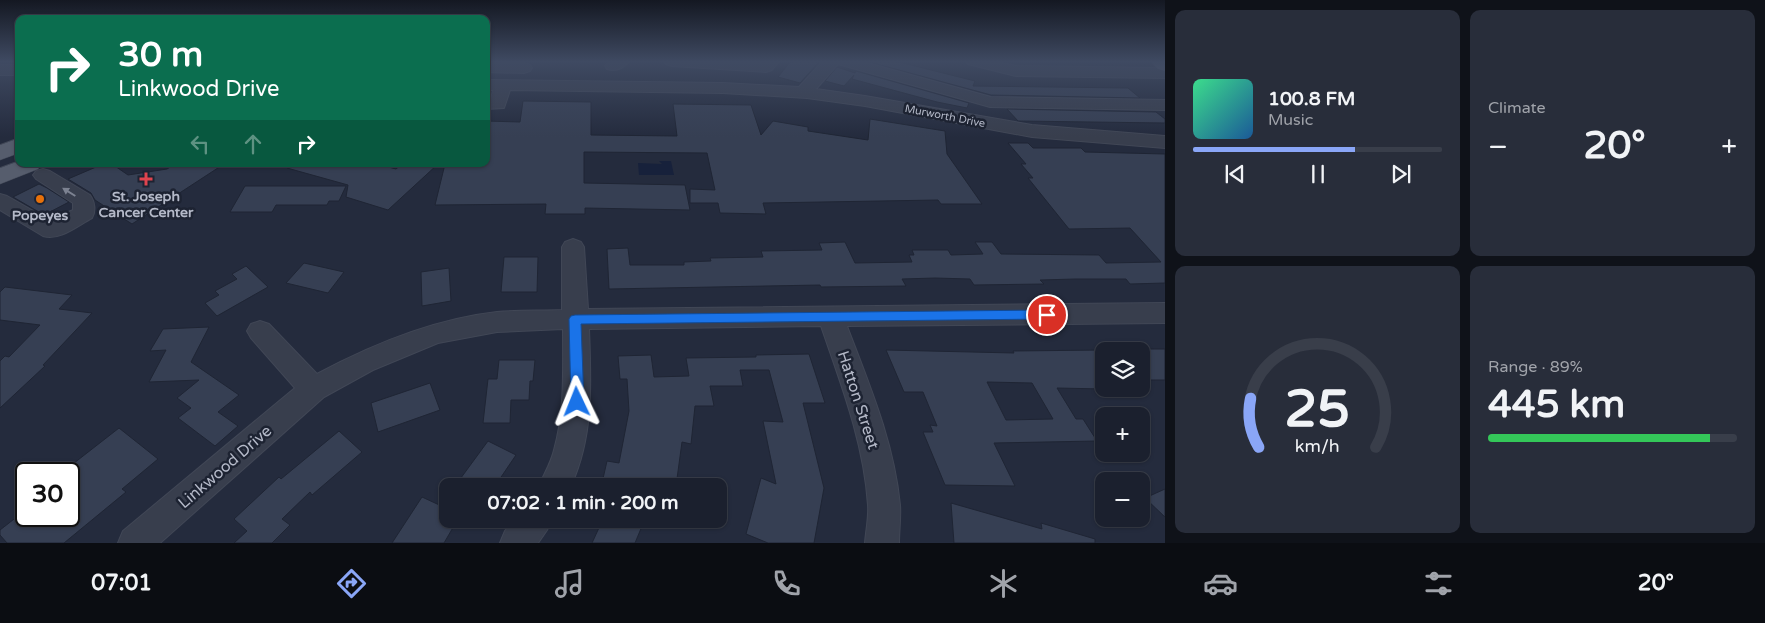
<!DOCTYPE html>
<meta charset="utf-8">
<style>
:root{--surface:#1b202e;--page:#282d3a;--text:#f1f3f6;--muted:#a0a3aa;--line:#393e4a;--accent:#8aa6f7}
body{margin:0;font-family:"Varela Round",sans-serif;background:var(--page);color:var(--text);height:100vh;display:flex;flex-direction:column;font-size:19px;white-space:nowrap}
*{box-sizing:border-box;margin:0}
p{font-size:16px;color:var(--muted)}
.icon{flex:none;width:28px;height:28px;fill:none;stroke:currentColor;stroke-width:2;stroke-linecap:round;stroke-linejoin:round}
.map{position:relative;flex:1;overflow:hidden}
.panel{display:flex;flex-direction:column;gap:10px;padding:10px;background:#0f1219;width:600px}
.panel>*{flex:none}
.hud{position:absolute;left:15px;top:15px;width:475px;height:152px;border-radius:10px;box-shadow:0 1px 4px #0004,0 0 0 1px var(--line);background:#0b6e4f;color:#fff;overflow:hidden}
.fabs{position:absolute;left:1095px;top:342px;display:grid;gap:10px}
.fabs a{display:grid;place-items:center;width:55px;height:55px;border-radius:10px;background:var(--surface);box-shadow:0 1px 4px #0004,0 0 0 1px var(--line);font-size:25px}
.speed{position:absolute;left:15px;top:462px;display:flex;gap:10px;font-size:25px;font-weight:700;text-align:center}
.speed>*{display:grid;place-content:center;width:65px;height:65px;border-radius:50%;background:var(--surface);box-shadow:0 1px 4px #0004,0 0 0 1px var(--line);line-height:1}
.speed .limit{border:2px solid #111;border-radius:8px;background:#fff;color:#111}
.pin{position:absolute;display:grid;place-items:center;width:42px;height:42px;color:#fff;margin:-21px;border:2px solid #fff;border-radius:50%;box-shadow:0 1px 5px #0007}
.me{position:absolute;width:55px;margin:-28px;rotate:358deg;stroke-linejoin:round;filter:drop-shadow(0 0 4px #0008)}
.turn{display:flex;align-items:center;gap:18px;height:105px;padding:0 20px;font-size:22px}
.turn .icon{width:65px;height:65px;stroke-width:2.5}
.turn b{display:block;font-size:35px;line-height:42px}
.lanes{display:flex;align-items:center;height:48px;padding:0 20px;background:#0003;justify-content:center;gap:25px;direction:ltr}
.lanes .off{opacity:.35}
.big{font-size:38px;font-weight:800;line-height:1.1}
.panel .widget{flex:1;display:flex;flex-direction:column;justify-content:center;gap:8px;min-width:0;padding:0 18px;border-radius:10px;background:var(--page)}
.panel .dial{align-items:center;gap:0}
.dial svg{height:130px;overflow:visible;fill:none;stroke:var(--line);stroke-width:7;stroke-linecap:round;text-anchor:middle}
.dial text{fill:var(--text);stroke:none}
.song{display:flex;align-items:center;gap:15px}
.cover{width:60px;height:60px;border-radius:8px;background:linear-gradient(135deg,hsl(150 70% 55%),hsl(210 70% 35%))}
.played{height:5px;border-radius:2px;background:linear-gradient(90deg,var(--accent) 65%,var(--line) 65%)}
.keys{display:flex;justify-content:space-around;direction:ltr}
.heat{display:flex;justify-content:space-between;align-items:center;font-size:28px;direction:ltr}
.charge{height:8px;border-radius:4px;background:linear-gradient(90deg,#34c759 89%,var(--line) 0)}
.panel .tiles{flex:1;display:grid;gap:10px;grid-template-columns:repeat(2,1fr)}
.trip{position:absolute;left:439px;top:478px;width:288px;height:50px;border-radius:10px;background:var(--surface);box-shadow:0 1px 4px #0004,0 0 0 1px var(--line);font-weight:800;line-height:50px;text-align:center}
.tabs{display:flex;height:80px;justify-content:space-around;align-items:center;background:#0b0d12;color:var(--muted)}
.tabs .icon{width:35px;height:35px}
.tabs .selected{color:var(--accent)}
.tabs b{font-size:22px;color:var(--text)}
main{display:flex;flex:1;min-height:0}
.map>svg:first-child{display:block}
.water{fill:#17213b}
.building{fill:#363f53;stroke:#1f2534;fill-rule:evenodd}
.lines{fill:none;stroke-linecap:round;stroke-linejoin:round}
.minor-casing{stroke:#414756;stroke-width:2}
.major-casing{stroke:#414756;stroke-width:1}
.minor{fill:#383e4d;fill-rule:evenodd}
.major{fill:#565d6d;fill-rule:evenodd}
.oneway{fill:#7c8291}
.route{fill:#1a73e8;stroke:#114b97}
.health-dot{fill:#e0444e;stroke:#1d2332;stroke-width:2}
.food-dot{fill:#e8710a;stroke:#1d2332;stroke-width:2}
.labels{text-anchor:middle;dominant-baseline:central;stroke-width:5;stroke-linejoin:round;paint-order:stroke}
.far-street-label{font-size:11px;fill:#b4b9c8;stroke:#1d2332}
.poi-label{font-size:14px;font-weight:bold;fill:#b4b9c8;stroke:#1d2332}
.near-street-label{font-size:16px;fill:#b4b9c8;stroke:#1d2332}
</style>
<main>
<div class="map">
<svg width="1165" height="543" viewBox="0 0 1165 543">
<rect width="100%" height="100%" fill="#242b3d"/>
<!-- water -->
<polygon class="water" points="659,161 671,161 674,175 639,175 638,163 662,164"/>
<!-- building -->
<g class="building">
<polygon points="791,61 814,61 819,62 800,83 778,77"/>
<polygon points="866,61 895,61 975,81 973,86 1128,88 1140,98 991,95"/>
<polygon points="837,67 855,73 856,71 969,103 967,108 937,102 852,79 854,75 844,86 825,81"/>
<polygon points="523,101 591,102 591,135 677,136 673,104 751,105 761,135 773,121 808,127 808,131 868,140 870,119 945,131 947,154 982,204 941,204 938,200 763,203 766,214 720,213 718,203 690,203 690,189 715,190 707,153 584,152 584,183 685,185 690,210 585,208 585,214 545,214 546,204 435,205 445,164 486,164 486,121 520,122"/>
<polygon points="1007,109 1156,112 1165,119 1165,123 1018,121"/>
<polygon points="1008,143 1028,143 1033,148 1081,148 1085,152 1165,154 1165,283 1130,284 1126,279 1075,279 1040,280 1044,284 974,285 970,279 935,278 902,279 906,286 821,287 820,285 609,289 607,249 628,248 630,265 684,265 684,262 711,261 710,258 763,257 761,251 822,250 819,243 845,242 855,263 912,262 909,255 914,255 912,250 948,250 951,255 983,254 975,242 992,242 1001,254 1099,255 1106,263 1161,262 1130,228 1069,229 1028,178 1033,178 1021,164 1026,164"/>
<polygon points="103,164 112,164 128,175 167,169 175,164 224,164 132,224 95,200 91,193 68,179"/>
<polygon points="287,164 377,164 396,169 402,164 438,164 388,210 346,197 348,185 287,168"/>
<polygon points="39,184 47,188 69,202 44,215 13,197"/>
<polygon points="245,186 346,186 339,201 329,201 327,205 276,205 272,212 230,212"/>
<polygon points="504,257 538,257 537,292 501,292"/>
<polygon points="304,263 344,272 328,293 286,283"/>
<polygon points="246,266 268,287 217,316 205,303 219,295 215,291 237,279 232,274"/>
<polygon points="449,268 451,301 422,306 421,272"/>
<polygon points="5,287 72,295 59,309 92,313 43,365 45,366 0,408 0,361 5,356 9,357 40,325 0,320 0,292"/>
<polygon points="209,327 191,362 239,395 218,412 238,426 215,446 178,418 191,408 177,398 199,380 149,382 166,350 150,351 163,329"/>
<rect x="1141" y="349" width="24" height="31"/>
<path d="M886 350 1014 353 1013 351 1104 350V389L1057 388 1076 419H1083L1097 441 994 443 1015 486 945 485 923 432H933L930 425 937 426 923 392H904ZM987 382 1032 383 1053 419 1006 420Z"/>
<polygon points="809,354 825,403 803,403 824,488 814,543 768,543 746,534 761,478 776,484 763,421 783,422 769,370 740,370 743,386 710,386 714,406 695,406 691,444 682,442 676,486 621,486 602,483 607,461 619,463 629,411 627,379 620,379 618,356 651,355 654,377 689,376 686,358 756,357 756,355"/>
<polygon points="499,360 535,360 533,381 530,381 529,400 511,400 510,423 483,423 488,379 497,379"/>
<polygon points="430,383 440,410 378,432 371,403"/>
<polygon points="119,428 158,459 122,489 126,492 64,543 7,543 0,535 0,530 18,516 69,516 69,478 74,474 60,474"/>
<polygon points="339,431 362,452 312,495 310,492 282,519 290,525 272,543 234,543 247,531 234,519 279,477 281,479"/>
<polygon points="488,441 516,455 495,486 455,486"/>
<polygon points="1165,489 1165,517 1145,498"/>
<polygon points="422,497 448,509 448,519 458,519 444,543 392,543"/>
<polygon points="951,503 1042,529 1041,523 1095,539 1095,543 954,543"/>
<polygon points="603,519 645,519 635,543 592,543"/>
</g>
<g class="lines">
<defs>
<g id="minor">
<path d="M610 61H629C624 68 616 72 607 69L605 66Z"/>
<polygon points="664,61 779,61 772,70 766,72 672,66 666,64"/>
<polygon points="823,61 860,61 991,97 1165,100 1165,110 990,107 838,64 816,89 865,96 1032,125 1165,136 1165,148 1032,137 865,106 807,98 723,93 510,90 504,108 486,109 486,99 491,99 493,90 486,90 486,80 723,83 799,87"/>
<polygon points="966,61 993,61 1016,66 1165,68 1165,78 1016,76 968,64"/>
<polygon points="486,62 524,63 530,65 532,68 530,71 524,73 486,72"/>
<rect x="0" y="65" width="19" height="10"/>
<path d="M43 169 50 171 90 195C95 202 96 211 92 218 77 226 60 241 43 236L0 210V194L7 196 51 221 73 210V203L36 179 33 175 36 171Z"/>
<path d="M573 239 581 242 584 247 588 309 1165 303V323L847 326C869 384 894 442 900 505 901 517 899 530 899 543H865C866 530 869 517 868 505 864 443 841 384 821 326L589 329C591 383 594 435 571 486H539C544 474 551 463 554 450 565 411 563 369 563 329L497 332 438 343 373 370 324 397 160 543H118L123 531 295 388 251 338 247 331 251 324 260 321 269 324 317 374C373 344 434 319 497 312 519 310 541 311 562 310V247L565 242Z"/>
<polygon points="515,519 552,519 547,530 538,543 500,543 505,531"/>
</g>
<g id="major">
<polygon points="1150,61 1165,61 1165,71 1158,69"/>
<polygon points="19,138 19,153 0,160 0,145"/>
<polygon points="19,161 19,164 41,164 38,169 0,184 0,168"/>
</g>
</defs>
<!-- minor casing -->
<use href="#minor" class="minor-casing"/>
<!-- major casing -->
<use href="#major" class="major-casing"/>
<!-- minor -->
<use href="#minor" class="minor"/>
<!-- major -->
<use href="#major" class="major"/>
</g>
<!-- one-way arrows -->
<defs><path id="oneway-solid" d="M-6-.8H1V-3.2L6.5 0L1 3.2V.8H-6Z" transform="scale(1.25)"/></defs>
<use class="oneway" href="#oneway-solid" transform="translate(69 192) rotate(-148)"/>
<!-- sky -->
<linearGradient id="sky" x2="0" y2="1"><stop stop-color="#141822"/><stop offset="0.45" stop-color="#3f4a62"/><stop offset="1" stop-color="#3f4a62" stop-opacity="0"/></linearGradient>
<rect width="1165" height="137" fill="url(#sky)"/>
<!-- route -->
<polygon class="route" points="1047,310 1051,312 1053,315 1051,318 1047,319 581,324 584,402 582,406 577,407 573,406 571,402 569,319 571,316 575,315"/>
<!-- markers -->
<path class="health-dot" d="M143.5 171.5h5v5h5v5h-5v5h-5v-5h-5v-5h5z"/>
<circle class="food-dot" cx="40" cy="199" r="5"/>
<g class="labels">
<!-- far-street labels -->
<g class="far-street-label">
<text transform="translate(945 116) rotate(11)">Murworth Drive</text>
</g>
<!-- poi labels -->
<g class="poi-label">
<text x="146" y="196">St. Joseph<tspan x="146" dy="16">Cancer Center</tspan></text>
<text x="40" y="215">Popeyes</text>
</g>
<!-- near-street labels -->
<g class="near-street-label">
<text transform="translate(858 400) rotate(72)">Hatton Street</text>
<text transform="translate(225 467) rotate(-41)">Linkwood Drive</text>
</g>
</g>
</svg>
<div class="fabs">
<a><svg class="icon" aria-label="layers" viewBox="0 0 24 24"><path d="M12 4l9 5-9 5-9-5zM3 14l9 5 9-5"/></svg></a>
<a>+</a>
<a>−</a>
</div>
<div class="speed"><div class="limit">30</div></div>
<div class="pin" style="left:1047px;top:315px;background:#d93025"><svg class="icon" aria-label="arrive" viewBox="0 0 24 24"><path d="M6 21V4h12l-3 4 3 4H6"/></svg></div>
<svg class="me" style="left:577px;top:402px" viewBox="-20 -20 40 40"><path d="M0-17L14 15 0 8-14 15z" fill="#1a73e8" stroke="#fff" stroke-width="4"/></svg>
<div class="trip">07:02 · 1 min · 200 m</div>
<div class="hud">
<div class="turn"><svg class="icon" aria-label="right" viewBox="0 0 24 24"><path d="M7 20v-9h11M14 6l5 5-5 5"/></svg><div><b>30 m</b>Linkwood Drive</div></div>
<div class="lanes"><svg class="icon off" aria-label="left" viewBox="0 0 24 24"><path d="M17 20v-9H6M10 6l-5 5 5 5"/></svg><svg class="icon off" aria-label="ahead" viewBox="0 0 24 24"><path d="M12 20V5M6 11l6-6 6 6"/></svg><svg class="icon" aria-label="right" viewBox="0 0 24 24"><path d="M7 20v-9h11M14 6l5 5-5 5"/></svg></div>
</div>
</div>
<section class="panel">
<div class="tiles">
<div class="widget">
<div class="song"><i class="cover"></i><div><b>100.8 FM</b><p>Music</p></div></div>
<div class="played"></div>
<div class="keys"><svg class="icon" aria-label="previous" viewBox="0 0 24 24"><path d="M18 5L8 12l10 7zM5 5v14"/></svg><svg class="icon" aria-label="pause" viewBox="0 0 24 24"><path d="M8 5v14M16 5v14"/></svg><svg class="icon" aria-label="next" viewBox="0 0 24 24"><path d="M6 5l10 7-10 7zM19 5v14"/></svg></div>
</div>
<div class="widget"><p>Climate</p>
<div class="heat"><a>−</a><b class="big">20°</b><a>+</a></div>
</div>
<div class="widget dial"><svg viewBox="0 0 100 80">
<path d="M14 69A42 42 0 1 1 86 69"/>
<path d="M14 69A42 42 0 0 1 9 39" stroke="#8aa6f7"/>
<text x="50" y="56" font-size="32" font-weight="700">25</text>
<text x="50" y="72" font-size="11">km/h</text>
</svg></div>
<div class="widget"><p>Range · 89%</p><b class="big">445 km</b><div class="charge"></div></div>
</div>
</section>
</main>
<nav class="tabs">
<b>07:01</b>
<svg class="icon selected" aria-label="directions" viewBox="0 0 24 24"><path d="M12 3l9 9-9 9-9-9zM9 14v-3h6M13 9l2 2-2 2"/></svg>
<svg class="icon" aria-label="music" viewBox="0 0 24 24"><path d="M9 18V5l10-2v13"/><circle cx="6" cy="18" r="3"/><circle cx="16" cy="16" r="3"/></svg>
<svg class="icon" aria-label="phone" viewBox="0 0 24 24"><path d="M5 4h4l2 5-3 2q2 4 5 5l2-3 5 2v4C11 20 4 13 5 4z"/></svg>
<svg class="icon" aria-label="climate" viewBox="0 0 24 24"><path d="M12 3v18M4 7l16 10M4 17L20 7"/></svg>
<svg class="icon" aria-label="car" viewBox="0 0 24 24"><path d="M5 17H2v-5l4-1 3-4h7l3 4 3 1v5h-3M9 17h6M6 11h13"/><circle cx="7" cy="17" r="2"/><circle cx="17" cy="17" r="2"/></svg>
<svg class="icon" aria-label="filters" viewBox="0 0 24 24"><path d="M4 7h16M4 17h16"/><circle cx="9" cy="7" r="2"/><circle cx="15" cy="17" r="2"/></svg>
<b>20°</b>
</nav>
